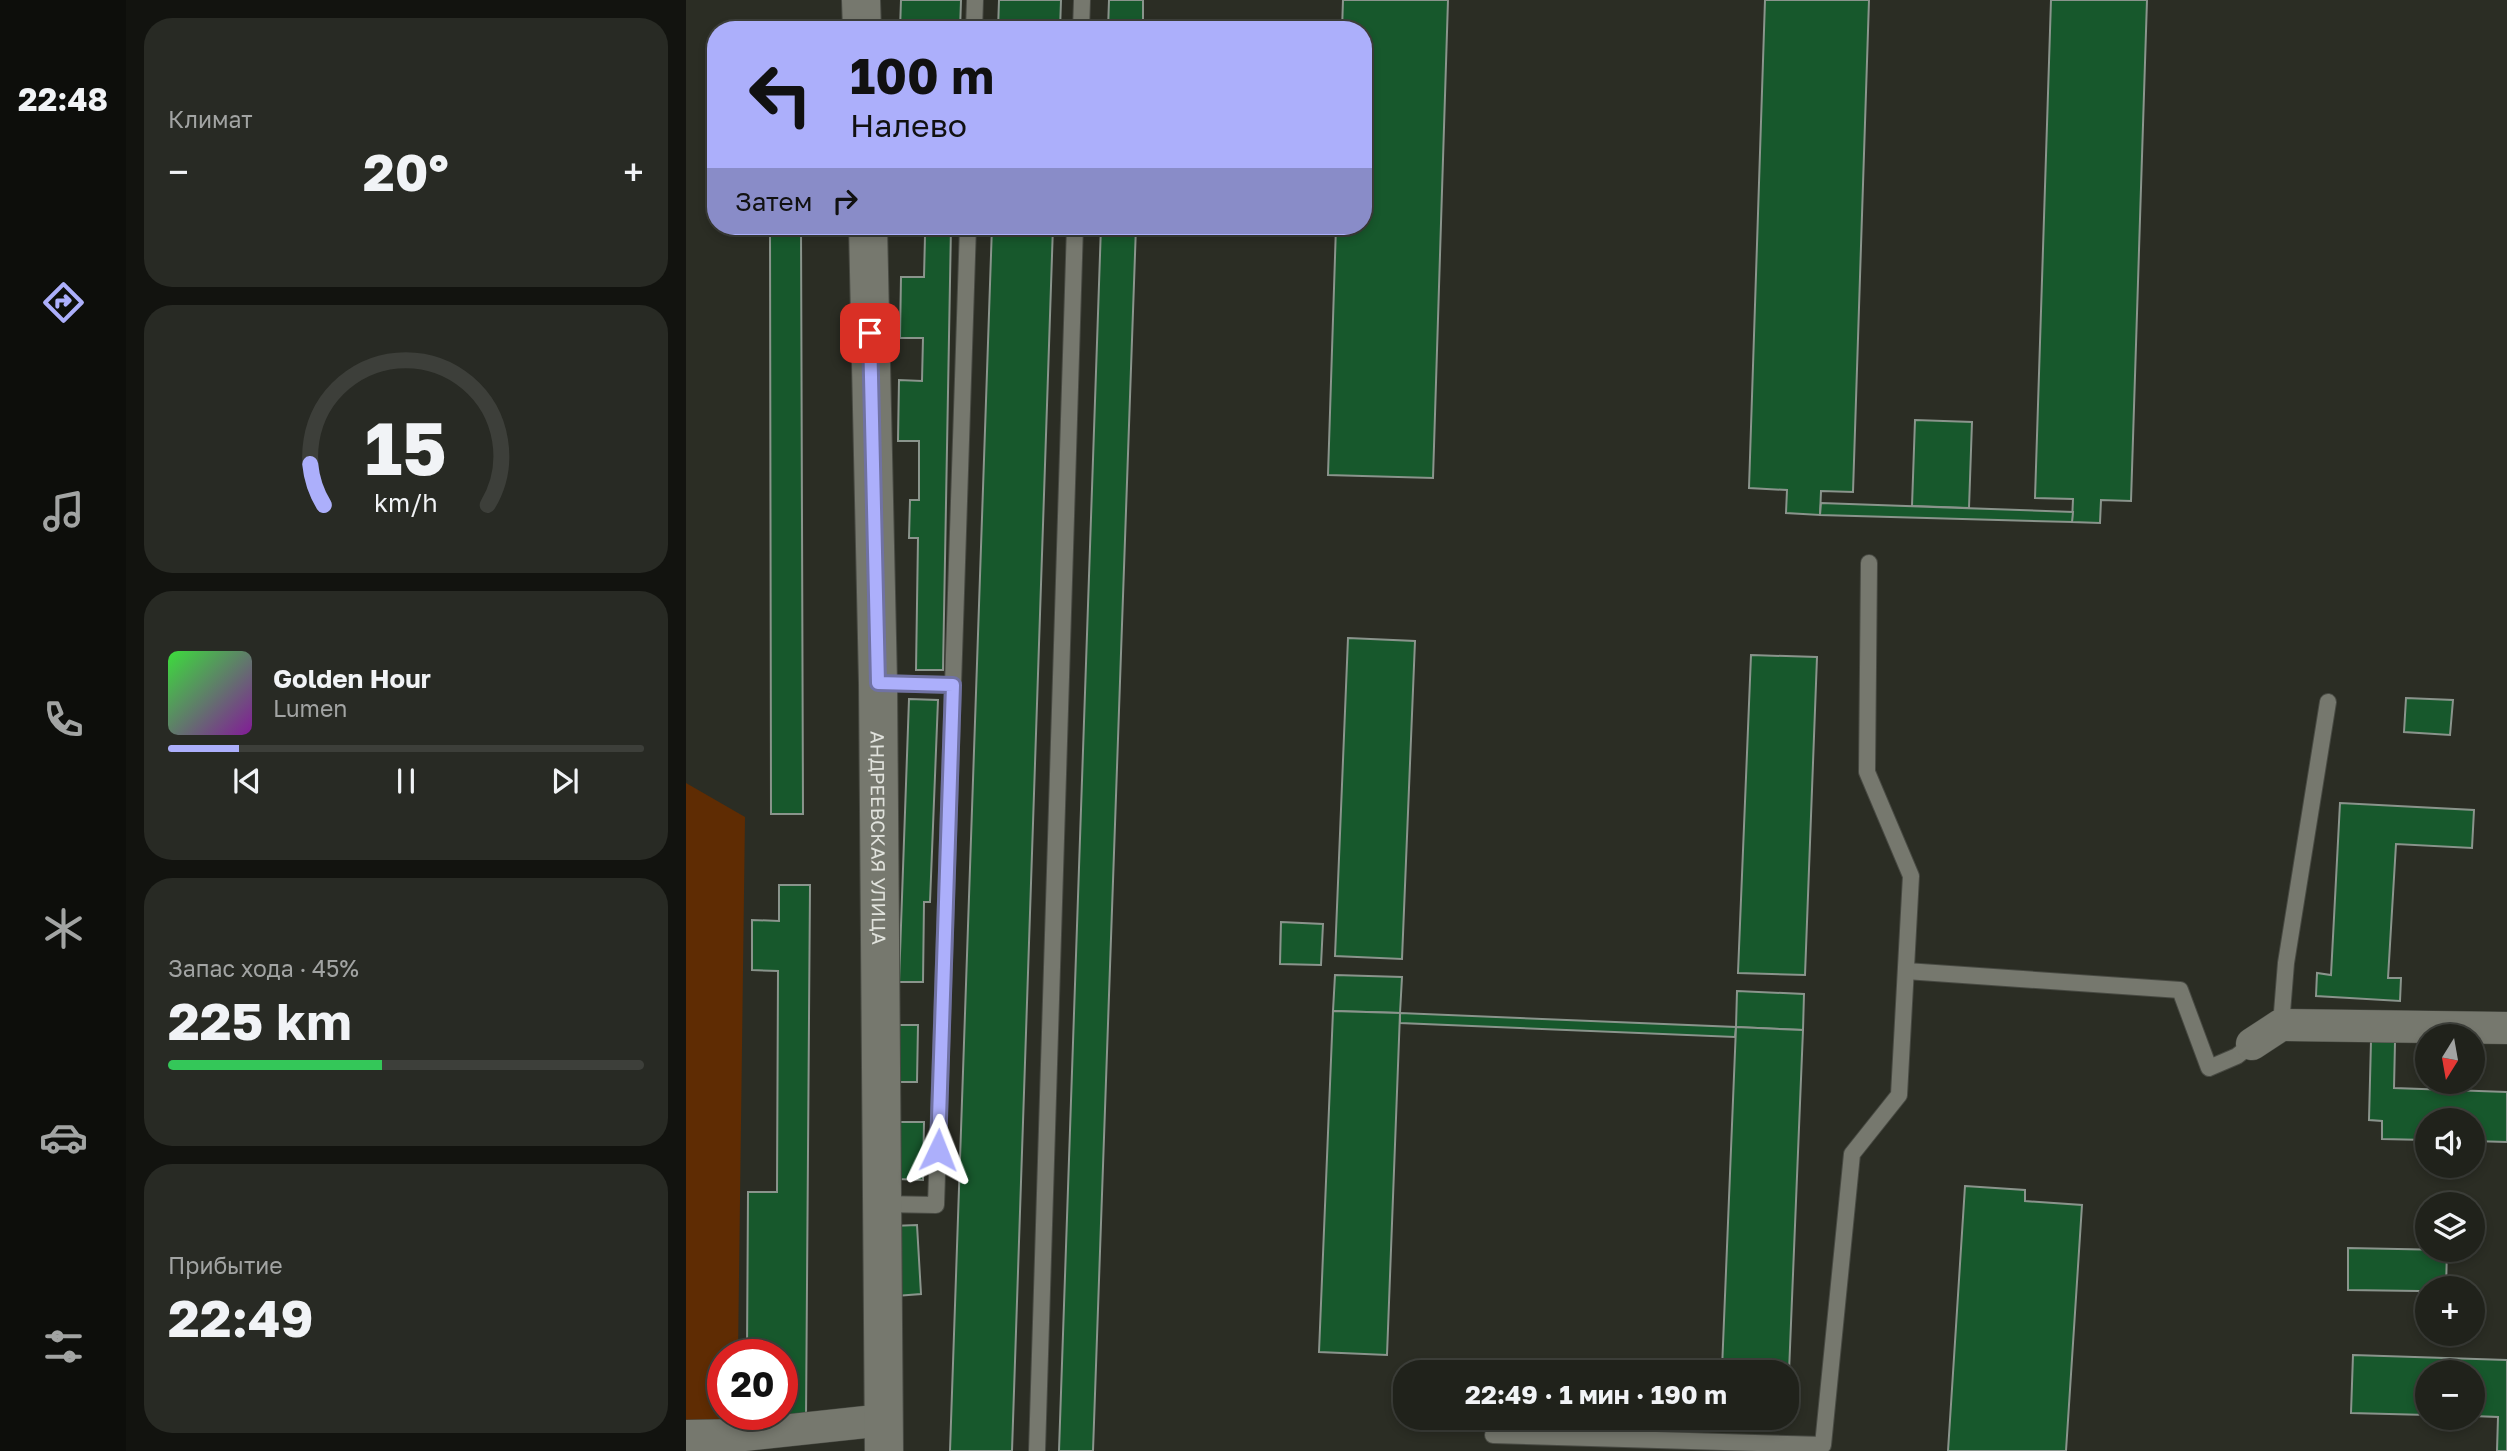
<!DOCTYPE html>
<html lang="ru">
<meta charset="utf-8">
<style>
:root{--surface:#20221b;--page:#282a24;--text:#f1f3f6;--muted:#a2a4a3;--line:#3d3f3a;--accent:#acaffb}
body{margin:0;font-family:"Golos Text",sans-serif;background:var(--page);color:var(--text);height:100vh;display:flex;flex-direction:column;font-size:26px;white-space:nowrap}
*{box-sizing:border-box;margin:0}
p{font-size:23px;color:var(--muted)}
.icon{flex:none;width:38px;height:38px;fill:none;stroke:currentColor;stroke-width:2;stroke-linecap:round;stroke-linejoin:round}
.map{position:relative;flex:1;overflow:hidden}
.sheet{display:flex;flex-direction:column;gap:18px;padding:18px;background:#12130f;width:560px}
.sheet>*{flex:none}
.top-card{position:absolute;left:21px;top:21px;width:665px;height:214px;border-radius:28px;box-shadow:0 4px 10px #0003,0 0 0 2px var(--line);background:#acaffb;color:#111;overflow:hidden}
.needle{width:46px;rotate:191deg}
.controls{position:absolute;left:1729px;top:1024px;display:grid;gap:14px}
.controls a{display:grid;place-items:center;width:70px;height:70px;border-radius:50%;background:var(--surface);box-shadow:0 4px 10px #0003,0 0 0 2px var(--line);font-size:35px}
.speed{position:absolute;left:21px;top:1339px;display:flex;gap:14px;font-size:35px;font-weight:700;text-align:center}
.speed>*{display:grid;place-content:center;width:91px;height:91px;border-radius:50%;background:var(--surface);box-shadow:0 4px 10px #0003,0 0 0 2px var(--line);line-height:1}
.speed .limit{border:10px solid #d22;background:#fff;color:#111}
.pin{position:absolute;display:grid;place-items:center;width:60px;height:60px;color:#fff;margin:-30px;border-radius:14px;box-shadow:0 4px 10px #0006}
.me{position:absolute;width:77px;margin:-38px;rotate:2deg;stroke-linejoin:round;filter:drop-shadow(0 0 5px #0008)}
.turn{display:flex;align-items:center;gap:24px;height:147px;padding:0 28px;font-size:32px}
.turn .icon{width:91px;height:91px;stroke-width:2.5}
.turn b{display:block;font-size:49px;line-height:60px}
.then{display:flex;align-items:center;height:66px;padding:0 28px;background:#0003;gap:14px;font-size:26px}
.big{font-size:52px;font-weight:700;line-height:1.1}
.sheet .widget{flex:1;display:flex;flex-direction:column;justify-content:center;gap:10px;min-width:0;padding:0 24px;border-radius:28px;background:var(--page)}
.sheet .dial{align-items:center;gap:0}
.dial svg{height:182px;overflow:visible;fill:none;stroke:var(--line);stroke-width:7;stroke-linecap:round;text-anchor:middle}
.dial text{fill:var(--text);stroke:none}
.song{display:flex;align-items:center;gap:21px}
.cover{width:84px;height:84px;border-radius:10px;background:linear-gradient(135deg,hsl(120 70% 55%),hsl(290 70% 35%))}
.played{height:7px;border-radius:4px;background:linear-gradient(90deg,var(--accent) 15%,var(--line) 15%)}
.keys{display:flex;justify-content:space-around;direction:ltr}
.heat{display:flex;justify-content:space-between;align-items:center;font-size:38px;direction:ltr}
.charge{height:10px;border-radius:5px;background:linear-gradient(90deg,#34c759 45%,var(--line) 0)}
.trip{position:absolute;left:707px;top:1360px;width:406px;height:70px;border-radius:28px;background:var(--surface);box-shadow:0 4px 10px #0003,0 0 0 2px var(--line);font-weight:700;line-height:70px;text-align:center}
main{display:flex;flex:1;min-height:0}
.tab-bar{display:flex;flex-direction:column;width:126px;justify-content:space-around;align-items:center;background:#0d0e0b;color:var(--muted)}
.tab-bar .icon{width:49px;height:49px}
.tab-bar .on{color:var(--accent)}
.tab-bar b{font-size:32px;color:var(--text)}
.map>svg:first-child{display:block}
.green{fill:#5f2c03}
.building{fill:#17582c;stroke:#8a948c;stroke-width:2}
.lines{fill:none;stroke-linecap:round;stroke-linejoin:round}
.lane-casing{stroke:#484a43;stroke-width:18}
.street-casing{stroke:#484a43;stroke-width:33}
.secondary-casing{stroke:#484a43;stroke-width:40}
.lane{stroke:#76786e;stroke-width:16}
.street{stroke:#76786e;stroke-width:32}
.secondary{stroke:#76786e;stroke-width:38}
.route-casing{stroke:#7072a3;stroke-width:18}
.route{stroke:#acaffb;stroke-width:12}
.labels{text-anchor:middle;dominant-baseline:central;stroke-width:7;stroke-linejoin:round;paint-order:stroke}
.street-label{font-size:19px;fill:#e0e2dc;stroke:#141410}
</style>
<main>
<nav class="tab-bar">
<b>22:48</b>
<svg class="icon on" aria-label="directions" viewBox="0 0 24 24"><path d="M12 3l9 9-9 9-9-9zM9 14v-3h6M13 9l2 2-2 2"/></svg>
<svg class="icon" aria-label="music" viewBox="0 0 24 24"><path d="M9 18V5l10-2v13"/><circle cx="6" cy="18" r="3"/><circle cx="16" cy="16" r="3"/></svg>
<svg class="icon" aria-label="phone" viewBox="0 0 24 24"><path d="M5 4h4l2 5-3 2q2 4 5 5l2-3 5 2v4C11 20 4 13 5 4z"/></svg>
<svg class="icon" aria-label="climate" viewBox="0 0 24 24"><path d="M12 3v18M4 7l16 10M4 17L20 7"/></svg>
<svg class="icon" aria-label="car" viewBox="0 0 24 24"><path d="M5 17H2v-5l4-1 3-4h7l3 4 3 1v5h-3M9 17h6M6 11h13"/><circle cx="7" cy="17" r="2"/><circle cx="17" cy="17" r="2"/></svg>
<svg class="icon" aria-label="filters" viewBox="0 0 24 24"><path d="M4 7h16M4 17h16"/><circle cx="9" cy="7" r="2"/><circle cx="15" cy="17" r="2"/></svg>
</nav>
<section class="sheet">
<div class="widget"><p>Климат</p>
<div class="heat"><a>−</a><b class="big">20°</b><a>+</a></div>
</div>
<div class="widget dial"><svg viewBox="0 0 100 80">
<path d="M14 69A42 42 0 1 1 86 69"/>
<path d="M14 69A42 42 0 0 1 8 51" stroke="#acaffb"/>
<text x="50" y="56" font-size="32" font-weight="700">15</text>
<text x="50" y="72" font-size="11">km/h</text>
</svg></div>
<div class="widget">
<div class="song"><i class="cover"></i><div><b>Golden Hour</b><p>Lumen</p></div></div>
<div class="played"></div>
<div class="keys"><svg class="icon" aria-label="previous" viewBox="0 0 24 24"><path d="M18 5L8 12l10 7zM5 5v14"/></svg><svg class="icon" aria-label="pause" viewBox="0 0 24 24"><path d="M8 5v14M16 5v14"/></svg><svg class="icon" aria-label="next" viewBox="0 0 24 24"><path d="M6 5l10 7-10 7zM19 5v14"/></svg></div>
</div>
<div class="widget"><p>Запас хода · 45%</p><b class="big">225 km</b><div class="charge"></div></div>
<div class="widget"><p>Прибытие</p><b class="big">22:49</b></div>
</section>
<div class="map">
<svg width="1821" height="1451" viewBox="0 0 1821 1451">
<rect width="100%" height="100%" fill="#2b2d24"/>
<!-- green -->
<polygon class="green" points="0,783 59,817 52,1354 37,1354 37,1414 51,1414 51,1426 0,1427"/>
<!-- building -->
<g class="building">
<polygon points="215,0 275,0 274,30 214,30"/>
<polygon points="313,0 375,0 374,30 312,30"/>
<polygon points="423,0 457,0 457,30 422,30"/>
<polygon points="657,0 762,0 747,478 642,475 650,226 677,226 677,30 656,30"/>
<polygon points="1079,0 1183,0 1167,492 1135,491 1134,515 1100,513 1101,490 1063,488"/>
<polygon points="1365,0 1461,0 1445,501 1415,500 1414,523 1386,522 1387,499 1349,498"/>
<polygon points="84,226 115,226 117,814 85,814"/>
<polygon points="211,226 265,226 257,670 230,670 232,538 223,538 224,500 233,500 233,441 212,441 213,380 236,381 237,338 214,338 215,277 238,277 239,236 211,236"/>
<polygon points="306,226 367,226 326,1451 264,1451"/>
<polygon points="415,226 450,226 407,1451 373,1451"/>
<polygon points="1229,420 1286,422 1283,508 1226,506"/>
<polygon points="1135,503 1387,512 1386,522 1134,515"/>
<polygon points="662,638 729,641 716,959 649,956"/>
<polygon points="1065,655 1131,657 1119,975 1052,973"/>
<polygon points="1720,698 1767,700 1764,735 1718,732"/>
<polygon points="223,699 252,700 244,902 238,902 237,982 213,982"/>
<polygon points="1654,803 1788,810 1786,848 1710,844 1702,978 1715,978 1714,1001 1630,996 1631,973 1645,975"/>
<polygon points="93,885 124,885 120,1418 60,1417 61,1414 96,1414 96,1354 61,1354 62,1192 91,1192 92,971 66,970 66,920 93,921"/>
<polygon points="595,922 637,924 635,965 594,964"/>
<polygon points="649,975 716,977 714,1013 647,1011"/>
<polygon points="1051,991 1118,994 1117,1030 1050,1027"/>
<polygon points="647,1011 714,1013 701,1355 633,1352"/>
<polygon points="714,1013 1050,1027 1049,1037 714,1023"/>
<polygon points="211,1025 232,1025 231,1082 211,1082"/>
<polygon points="1050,1027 1117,1030 1103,1372 1036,1369"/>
<polygon points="1685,1041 1709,1042 1708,1088 1821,1092 1821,1142 1787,1141 1787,1120 1741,1120 1741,1140 1696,1139 1696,1121 1683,1120"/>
<polygon points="213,1122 238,1122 237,1180 212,1179"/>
<polygon points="1279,1186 1339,1190 1339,1201 1396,1205 1380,1451 1262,1451"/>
<polygon points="231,1225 235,1294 210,1296 206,1226"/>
<polygon points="1662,1248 1761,1250 1760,1288 1741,1288 1741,1318 1733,1318 1733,1291 1662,1290"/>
<polygon points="1667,1355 1821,1360 1821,1451 1811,1451 1812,1417 1787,1416 1787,1372 1741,1372 1741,1415 1665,1413"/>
</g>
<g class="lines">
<defs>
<g id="lane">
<polyline points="288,30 289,0"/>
<polyline points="395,30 396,0"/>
<polyline points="192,683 267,685"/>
<polyline points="1220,971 1494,990 1523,1068 1551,1056 1566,1044"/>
<polyline points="1595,1025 1600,963 1642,702"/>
<polyline points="196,1204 250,1205 282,226"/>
<polyline points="807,1435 1137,1445 1166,1154 1213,1095 1225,876 1181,772 1183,563"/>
<polyline points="351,1451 389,226"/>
</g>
<g id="street">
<polyline points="1566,1044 1595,1025 1821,1028"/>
<polyline points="0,1436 58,1435 198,1420"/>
</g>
<g id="secondary">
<polyline points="175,0 176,30"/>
<path id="s1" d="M182 226 192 683 198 1451"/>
</g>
</defs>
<!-- lane casing -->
<use href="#lane" class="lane-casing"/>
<!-- street casing -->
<use href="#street" class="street-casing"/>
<!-- secondary casing -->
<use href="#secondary" class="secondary-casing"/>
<!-- lane -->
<use href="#lane" class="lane"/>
<!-- street -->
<use href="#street" class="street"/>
<!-- secondary -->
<use href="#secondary" class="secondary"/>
</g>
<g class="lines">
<defs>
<polyline id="route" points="184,333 192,683 267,685 252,1150"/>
</defs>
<!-- route casing -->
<use href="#route" class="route-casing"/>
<!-- route -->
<use href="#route" class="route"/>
</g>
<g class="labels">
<!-- street labels -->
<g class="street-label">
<text stroke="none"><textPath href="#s1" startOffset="612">АНДРЕЕВСКАЯ УЛИЦА</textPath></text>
</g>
</g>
</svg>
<div class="controls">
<a><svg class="needle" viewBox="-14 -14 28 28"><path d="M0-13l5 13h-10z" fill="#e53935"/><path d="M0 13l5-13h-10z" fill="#a2a4a3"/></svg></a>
<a><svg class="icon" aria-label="sound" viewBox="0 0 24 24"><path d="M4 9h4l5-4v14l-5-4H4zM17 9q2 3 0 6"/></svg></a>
<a><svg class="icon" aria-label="layers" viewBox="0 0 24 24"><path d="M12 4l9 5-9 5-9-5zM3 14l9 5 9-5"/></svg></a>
<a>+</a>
<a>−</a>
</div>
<div class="speed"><div class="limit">20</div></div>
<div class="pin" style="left:184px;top:333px;background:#d93025"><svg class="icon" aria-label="arrive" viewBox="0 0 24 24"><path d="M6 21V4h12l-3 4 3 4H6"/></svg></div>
<svg class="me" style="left:252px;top:1150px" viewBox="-20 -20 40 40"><path d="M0-17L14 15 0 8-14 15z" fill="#acaffb" stroke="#fff" stroke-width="4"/></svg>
<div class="trip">22:49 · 1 мин · 190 m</div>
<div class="top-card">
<div class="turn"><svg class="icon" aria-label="left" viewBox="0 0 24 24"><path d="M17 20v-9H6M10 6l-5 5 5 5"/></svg><div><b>100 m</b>Налево</div></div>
<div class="then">Затем<svg class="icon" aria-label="right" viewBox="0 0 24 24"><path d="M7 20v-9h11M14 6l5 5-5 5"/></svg></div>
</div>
</div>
</main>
